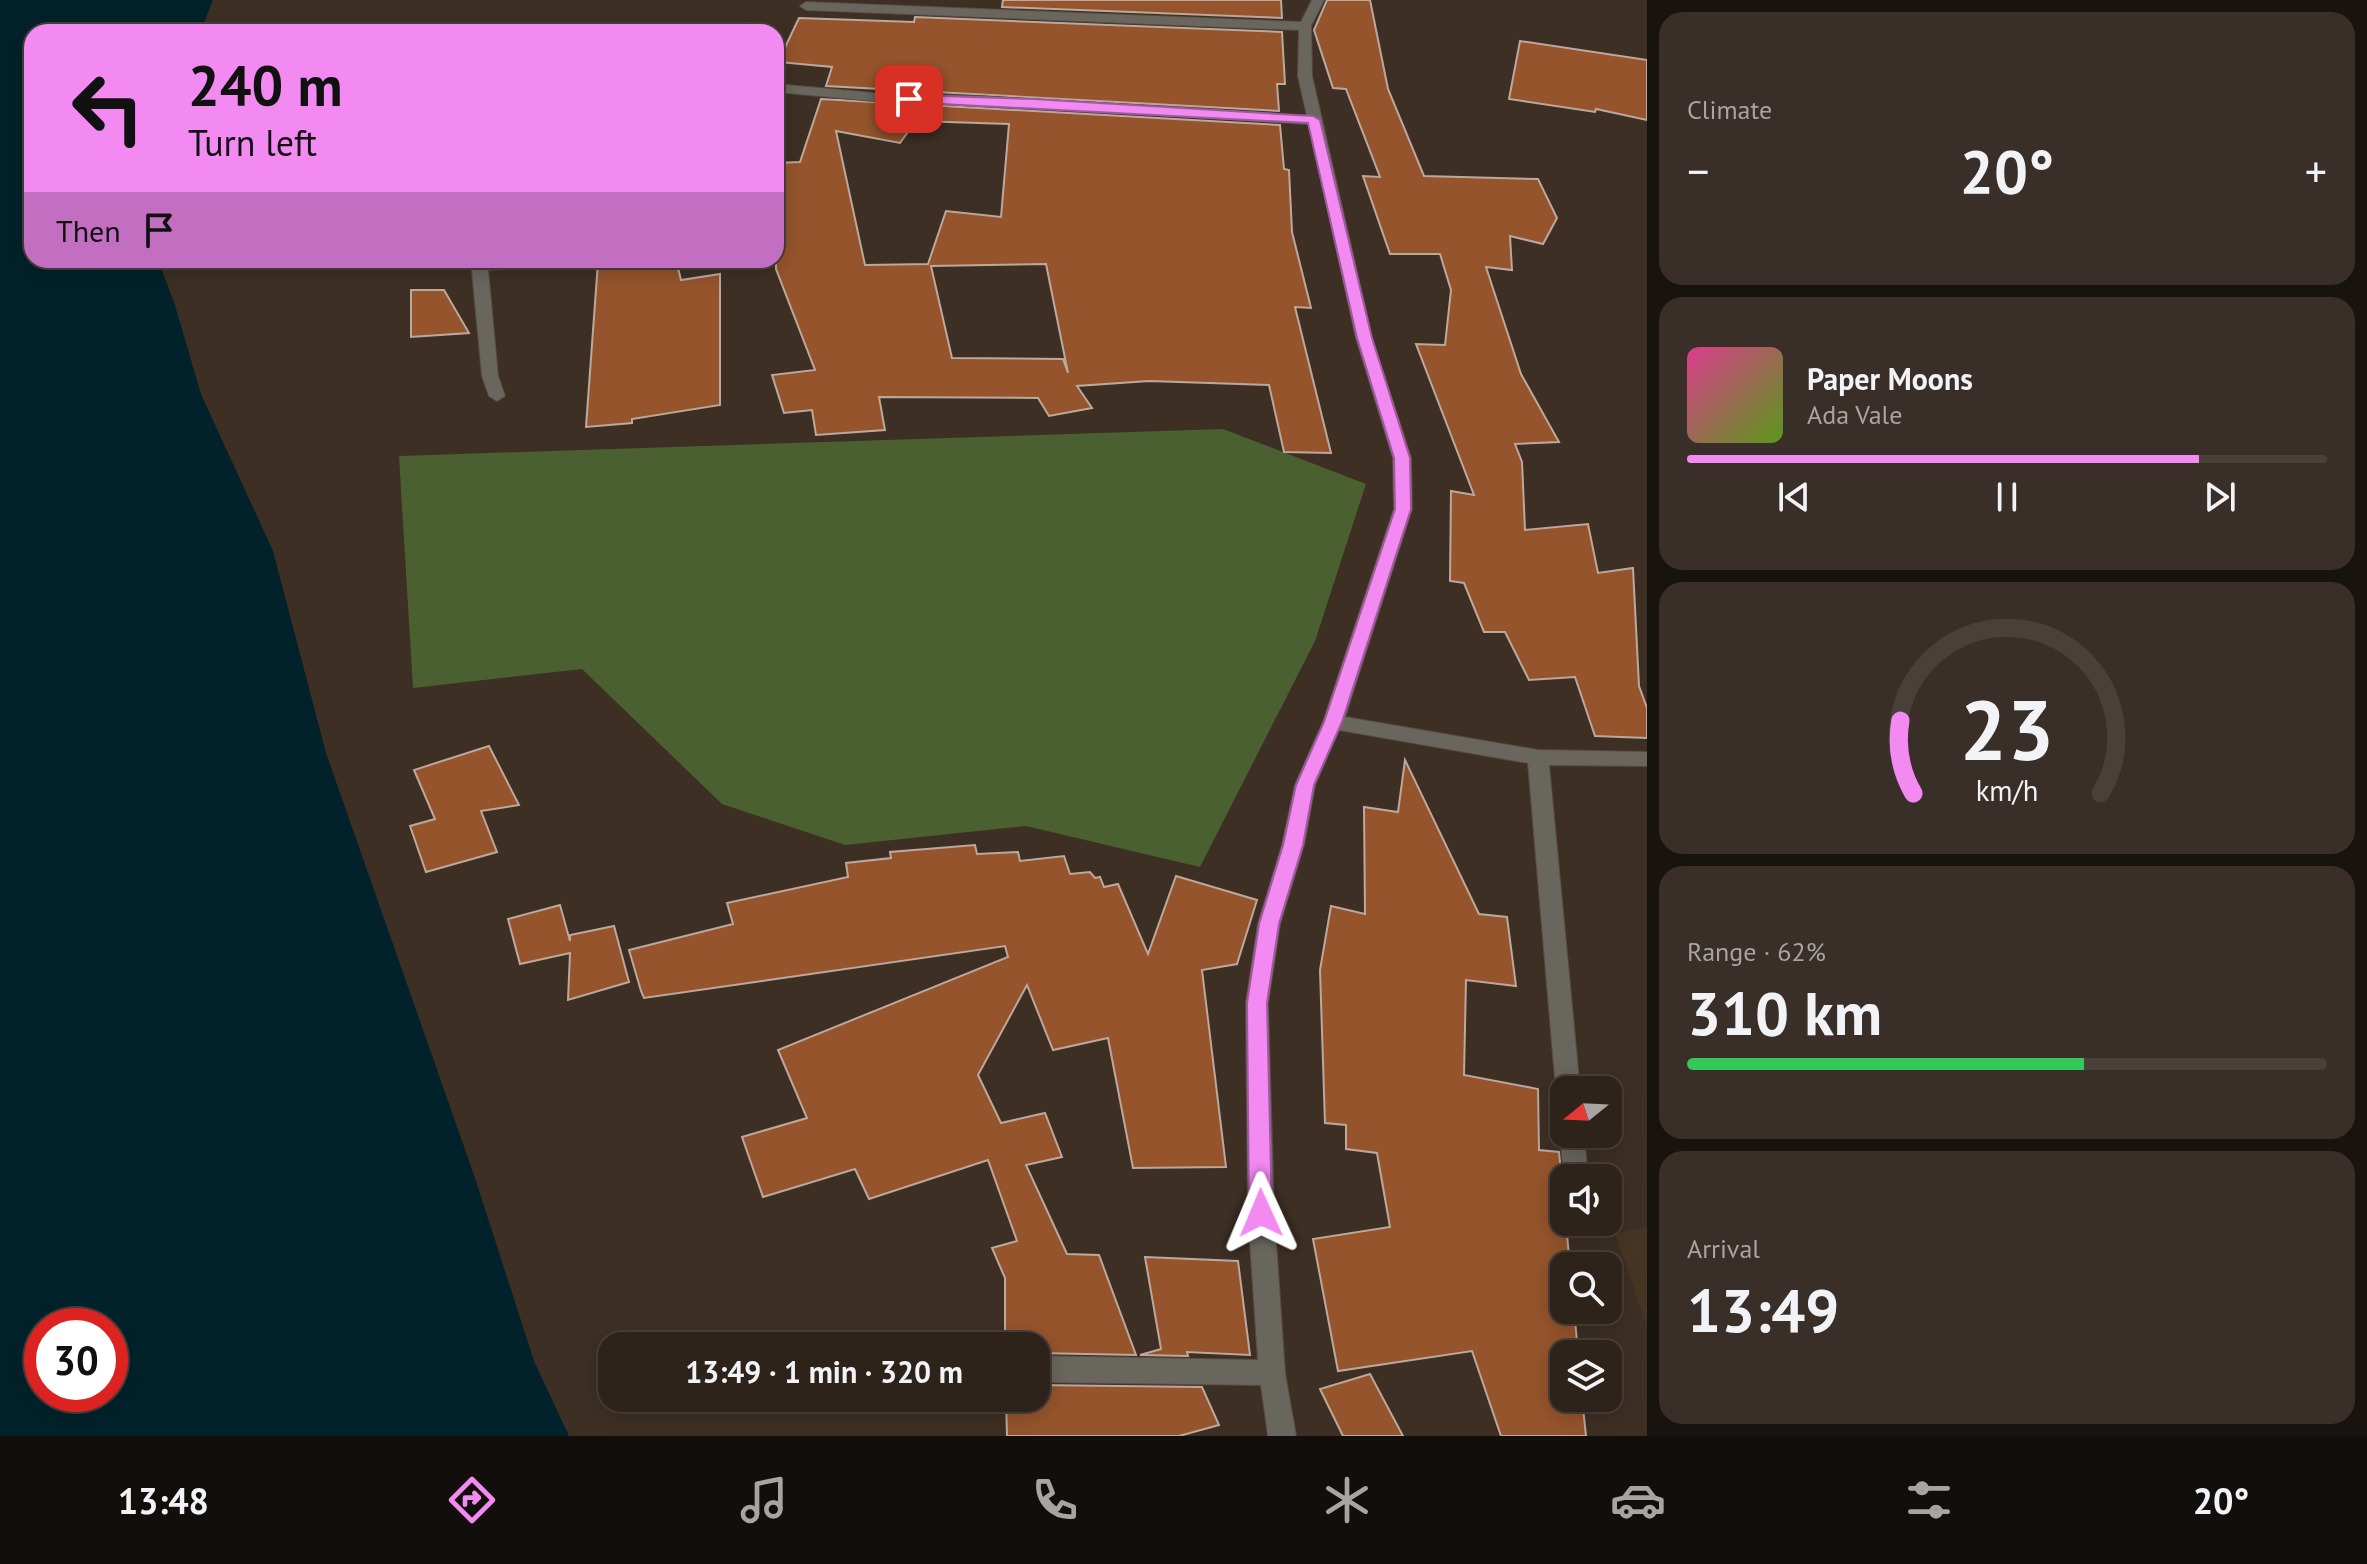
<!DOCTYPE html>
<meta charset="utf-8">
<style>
:root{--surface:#2e231b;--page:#3a2f28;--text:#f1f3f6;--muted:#a7a4a3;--line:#49403a;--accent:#f38af2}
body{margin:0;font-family:"PT Sans",sans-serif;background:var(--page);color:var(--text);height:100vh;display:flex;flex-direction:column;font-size:30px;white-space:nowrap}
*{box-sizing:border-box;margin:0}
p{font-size:26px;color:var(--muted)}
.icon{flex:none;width:44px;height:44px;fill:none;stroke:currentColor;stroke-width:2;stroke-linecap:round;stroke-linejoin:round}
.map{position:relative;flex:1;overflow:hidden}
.drawer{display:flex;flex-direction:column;gap:12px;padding:12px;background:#19130f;width:720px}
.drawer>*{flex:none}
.banner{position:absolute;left:24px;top:24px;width:760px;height:244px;border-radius:24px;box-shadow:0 4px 20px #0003,0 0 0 2px var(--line);background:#f38af2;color:#111;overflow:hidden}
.needle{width:52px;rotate:252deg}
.buttons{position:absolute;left:1550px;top:1076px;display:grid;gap:16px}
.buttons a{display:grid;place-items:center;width:72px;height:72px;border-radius:16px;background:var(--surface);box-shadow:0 4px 20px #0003,0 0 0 2px var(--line);font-size:40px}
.speed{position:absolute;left:24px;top:1308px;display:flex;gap:16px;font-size:40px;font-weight:700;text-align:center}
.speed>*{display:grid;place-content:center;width:104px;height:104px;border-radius:50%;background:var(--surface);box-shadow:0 4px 20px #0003,0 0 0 2px var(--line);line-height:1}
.speed .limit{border:12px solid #d22;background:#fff;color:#111}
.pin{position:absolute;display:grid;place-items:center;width:68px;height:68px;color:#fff;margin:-34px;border-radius:16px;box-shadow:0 4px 12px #0006}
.me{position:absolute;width:88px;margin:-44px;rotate:359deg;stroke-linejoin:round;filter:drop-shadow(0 0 6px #0008)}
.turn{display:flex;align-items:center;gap:28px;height:168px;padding:0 32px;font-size:36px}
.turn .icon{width:104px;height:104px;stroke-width:2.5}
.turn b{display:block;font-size:56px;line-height:68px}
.then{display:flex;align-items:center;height:76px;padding:0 32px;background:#0003;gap:16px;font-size:30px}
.big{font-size:60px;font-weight:600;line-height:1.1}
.drawer .widget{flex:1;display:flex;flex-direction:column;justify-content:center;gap:12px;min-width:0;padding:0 28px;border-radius:24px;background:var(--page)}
.drawer .dial{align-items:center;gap:0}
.dial svg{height:208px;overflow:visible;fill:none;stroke:var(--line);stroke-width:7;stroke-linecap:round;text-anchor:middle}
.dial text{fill:var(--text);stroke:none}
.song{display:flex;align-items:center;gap:24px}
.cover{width:96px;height:96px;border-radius:12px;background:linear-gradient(135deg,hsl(330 70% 55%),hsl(90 70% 35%))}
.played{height:8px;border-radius:4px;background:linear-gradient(90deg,var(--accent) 80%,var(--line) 80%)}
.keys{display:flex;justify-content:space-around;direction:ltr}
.heat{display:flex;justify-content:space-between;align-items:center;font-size:44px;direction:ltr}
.charge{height:12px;border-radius:6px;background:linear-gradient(90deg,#34c759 62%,var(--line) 0)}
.trip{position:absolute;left:598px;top:1332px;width:452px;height:80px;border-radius:24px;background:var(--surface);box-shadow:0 4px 20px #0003,0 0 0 2px var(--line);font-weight:600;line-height:80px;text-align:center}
.menu{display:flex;height:128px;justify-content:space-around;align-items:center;background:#120e0b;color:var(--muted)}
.menu .icon{width:56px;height:56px}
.menu .on{color:var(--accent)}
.menu b{font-size:36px;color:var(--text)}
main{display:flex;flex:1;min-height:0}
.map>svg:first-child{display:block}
.built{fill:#473524}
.green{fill:#4b6031}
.water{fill:#02222b;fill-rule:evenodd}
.building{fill:#95542c;stroke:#bca89d;stroke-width:2;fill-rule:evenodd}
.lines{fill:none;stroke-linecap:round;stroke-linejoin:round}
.minor-casing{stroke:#584b41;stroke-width:2}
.minor{fill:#69665e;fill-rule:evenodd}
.route{fill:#f38af2;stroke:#9e5a9d;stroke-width:2}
</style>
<main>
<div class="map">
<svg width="1647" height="1436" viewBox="0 0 1647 1436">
<rect width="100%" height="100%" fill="#3d2f24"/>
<!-- built -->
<polygon class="built" points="1647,1228 1647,1327 1615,1233"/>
<!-- green -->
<polygon class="green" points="1223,429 1366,484 1315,641 1200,867 1026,826 845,845 722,804 582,669 413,688 399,456"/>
<!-- water -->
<path class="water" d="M0 0H213L203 25 192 32H32V260H158L174 302 201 394 273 551 326 753 475 1178 534 1361 569 1436H0ZM42 1326H110V1394H42Z"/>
<!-- building -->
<g class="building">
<polygon points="1003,0 1281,0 1282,18 1002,7"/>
<polygon points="1327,0 1370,0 1388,89 1424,176 1538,179 1557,218 1543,244 1510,236 1512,270 1486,267 1521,374 1559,442 1515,444 1522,462 1525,530 1588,524 1598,573 1633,568 1639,686 1647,708 1647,738 1595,736 1575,677 1529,680 1505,632 1484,632 1464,583 1450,581 1451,491 1474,495 1416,344 1445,345 1451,290 1440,254 1390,254 1363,176 1380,177 1346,89 1333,88 1314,30"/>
<polygon points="915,17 1282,32 1285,84 1277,84 1279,111 826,86 832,67 778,62 799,18 914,22"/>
<polygon points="1520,41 1647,60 1647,120 1596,109 1595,112 1509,99"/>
<path d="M821 99 1280 125 1284 169 1289 170 1292 232 1311 308 1295 307 1331 453 1284 452 1269 385 1149 381 1077 386 1092 408 1049 416 1038 398 879 397 885 430 816 435 812 410 784 413 772 375 815 370 776 269V163L800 162ZM916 121 1009 124 1001 217 946 211 928 264 865 265 836 131 900 143ZM1046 264 1068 373 1063 359 952 358 931 266Z"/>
<polygon points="620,260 676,260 681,280 720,274 720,405 632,419 632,423 586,427 598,262"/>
<polygon points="411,290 444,290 469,333 411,337"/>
<polygon points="489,746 519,805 481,811 497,852 426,872 410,826 435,819 414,770"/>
<polygon points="1405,760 1479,914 1507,917 1516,986 1466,980 1464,1075 1538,1089 1539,1150 1559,1152 1570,1266 1564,1266 1564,1310 1574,1310 1578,1352 1564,1354 1564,1398 1582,1398 1586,1436 1501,1436 1472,1351 1338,1371 1313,1239 1390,1227 1377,1153 1346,1149 1346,1125 1325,1123 1320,970 1331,906 1365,914 1364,807 1398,812"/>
<polygon points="975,845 977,854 1018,852 1020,861 1064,856 1070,874 1090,872 1095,878 1100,877 1104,887 1118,884 1148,954 1176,876 1257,900 1237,964 1202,970 1226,1167 1133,1168 1108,1038 1053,1050 1027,985 978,1075 1001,1123 1045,1113 1062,1157 1026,1165 1067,1254 1099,1255 1136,1355 1036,1353 1036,1346 1005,1346 1005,1278 992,1248 1017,1241 988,1160 869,1199 855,1169 763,1197 742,1137 807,1118 778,1050 1008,957 1005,946 644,998 641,991 629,950 733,924 727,903 848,877 846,863 891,858 890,852"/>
<polygon points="560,905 570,941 570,935 614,926 629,982 568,1000 570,953 520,964 508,919"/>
<polygon points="1145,1257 1238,1261 1250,1355 1187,1352 1188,1356 1140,1355 1161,1349"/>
<polygon points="1370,1374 1403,1436 1343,1436 1320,1389"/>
<polygon points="1036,1385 1202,1387 1219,1425 1179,1436 1007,1436 1006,1398 1036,1398"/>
</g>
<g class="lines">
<defs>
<g id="minor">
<polygon points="1312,0 1324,0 1311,26 1312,76 1372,338 1411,458 1412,509 1345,717 1538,750 1647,752 1647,766 1549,765 1580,1090 1564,1090 1564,1099 1556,1090 1528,763 1339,730 1315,785 1304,845 1280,924 1268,1003 1274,1213 1285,1373 1296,1436 1268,1436 1261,1385 1036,1382 1036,1356 1258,1360 1248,1213 1246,1003 1258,924 1282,845 1295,785 1323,722 1394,509 1393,458 1356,338 1309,124 978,104 885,102 776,92 776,84 885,94 978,96 1307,116 1298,76 1299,30 806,10 800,6 806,2 1301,22"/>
<polygon points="471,260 584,260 576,265 488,270 498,376 505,396 497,401 489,396 482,376"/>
<polygon points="1564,1126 1564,1134 1584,1134 1588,1178 1564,1178 1560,1134"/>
</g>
</defs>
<!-- minor casing -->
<use href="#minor" class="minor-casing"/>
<!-- minor -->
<use href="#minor" class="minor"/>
</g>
<!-- route -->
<polygon class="route" points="909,95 1034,99 1313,116 1320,120 1372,338 1410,458 1411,509 1342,722 1314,785 1303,845 1279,924 1267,1003 1272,1213 1269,1220 1261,1223 1253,1220 1249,1213 1247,1003 1259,924 1283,845 1296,785 1324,722 1395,509 1394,458 1357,338 1308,123 904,102 902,99"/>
</svg>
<div class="buttons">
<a><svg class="needle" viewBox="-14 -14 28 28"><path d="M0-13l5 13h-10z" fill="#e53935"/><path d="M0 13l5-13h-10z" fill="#a7a4a3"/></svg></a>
<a><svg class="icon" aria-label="sound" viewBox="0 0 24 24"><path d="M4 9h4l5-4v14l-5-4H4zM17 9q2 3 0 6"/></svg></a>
<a><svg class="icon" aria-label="search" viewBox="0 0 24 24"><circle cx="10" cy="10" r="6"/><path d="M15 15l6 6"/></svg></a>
<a><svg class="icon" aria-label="layers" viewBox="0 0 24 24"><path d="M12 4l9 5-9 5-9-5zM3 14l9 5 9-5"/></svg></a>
</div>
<div class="speed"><div class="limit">30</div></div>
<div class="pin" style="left:909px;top:99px;background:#d93025"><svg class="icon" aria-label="arrive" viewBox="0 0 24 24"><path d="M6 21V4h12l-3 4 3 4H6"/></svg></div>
<svg class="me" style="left:1261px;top:1213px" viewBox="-20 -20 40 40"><path d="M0-17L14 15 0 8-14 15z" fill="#f38af2" stroke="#fff" stroke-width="4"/></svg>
<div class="trip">13:49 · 1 min · 320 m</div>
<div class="banner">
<div class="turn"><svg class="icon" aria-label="left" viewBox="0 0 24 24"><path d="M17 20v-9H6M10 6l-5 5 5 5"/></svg><div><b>240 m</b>Turn left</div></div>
<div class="then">Then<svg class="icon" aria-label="arrive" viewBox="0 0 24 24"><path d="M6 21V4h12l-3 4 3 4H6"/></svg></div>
</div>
</div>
<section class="drawer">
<div class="widget"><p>Climate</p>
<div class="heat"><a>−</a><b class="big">20°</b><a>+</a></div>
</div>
<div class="widget">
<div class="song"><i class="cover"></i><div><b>Paper Moons</b><p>Ada Vale</p></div></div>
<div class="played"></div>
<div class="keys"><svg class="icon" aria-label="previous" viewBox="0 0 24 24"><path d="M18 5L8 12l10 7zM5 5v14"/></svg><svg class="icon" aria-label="pause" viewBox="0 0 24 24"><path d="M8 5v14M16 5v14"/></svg><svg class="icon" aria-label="next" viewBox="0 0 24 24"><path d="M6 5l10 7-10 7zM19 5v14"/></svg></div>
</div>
<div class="widget dial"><svg viewBox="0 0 100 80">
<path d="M14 69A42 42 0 1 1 86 69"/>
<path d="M14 69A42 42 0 0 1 9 41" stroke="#f38af2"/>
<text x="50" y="56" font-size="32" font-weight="700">23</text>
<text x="50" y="72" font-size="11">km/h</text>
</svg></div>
<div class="widget"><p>Range · 62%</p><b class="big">310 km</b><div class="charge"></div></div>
<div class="widget"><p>Arrival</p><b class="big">13:49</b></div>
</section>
</main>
<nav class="menu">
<b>13:48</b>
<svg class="icon on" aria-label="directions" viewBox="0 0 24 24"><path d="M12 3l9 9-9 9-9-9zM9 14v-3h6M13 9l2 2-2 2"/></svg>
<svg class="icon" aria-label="music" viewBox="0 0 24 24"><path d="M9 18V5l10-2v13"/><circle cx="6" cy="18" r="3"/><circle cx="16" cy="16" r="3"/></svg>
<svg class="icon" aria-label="phone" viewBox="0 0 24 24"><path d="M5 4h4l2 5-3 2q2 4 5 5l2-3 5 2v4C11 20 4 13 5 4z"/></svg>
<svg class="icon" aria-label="climate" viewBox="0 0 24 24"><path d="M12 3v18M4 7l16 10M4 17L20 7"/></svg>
<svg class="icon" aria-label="car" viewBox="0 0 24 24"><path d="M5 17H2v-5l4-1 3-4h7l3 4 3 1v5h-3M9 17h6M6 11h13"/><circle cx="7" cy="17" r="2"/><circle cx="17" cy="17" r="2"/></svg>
<svg class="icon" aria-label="filters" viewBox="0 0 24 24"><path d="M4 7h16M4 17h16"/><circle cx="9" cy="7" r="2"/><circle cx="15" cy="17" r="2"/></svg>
<b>20°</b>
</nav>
